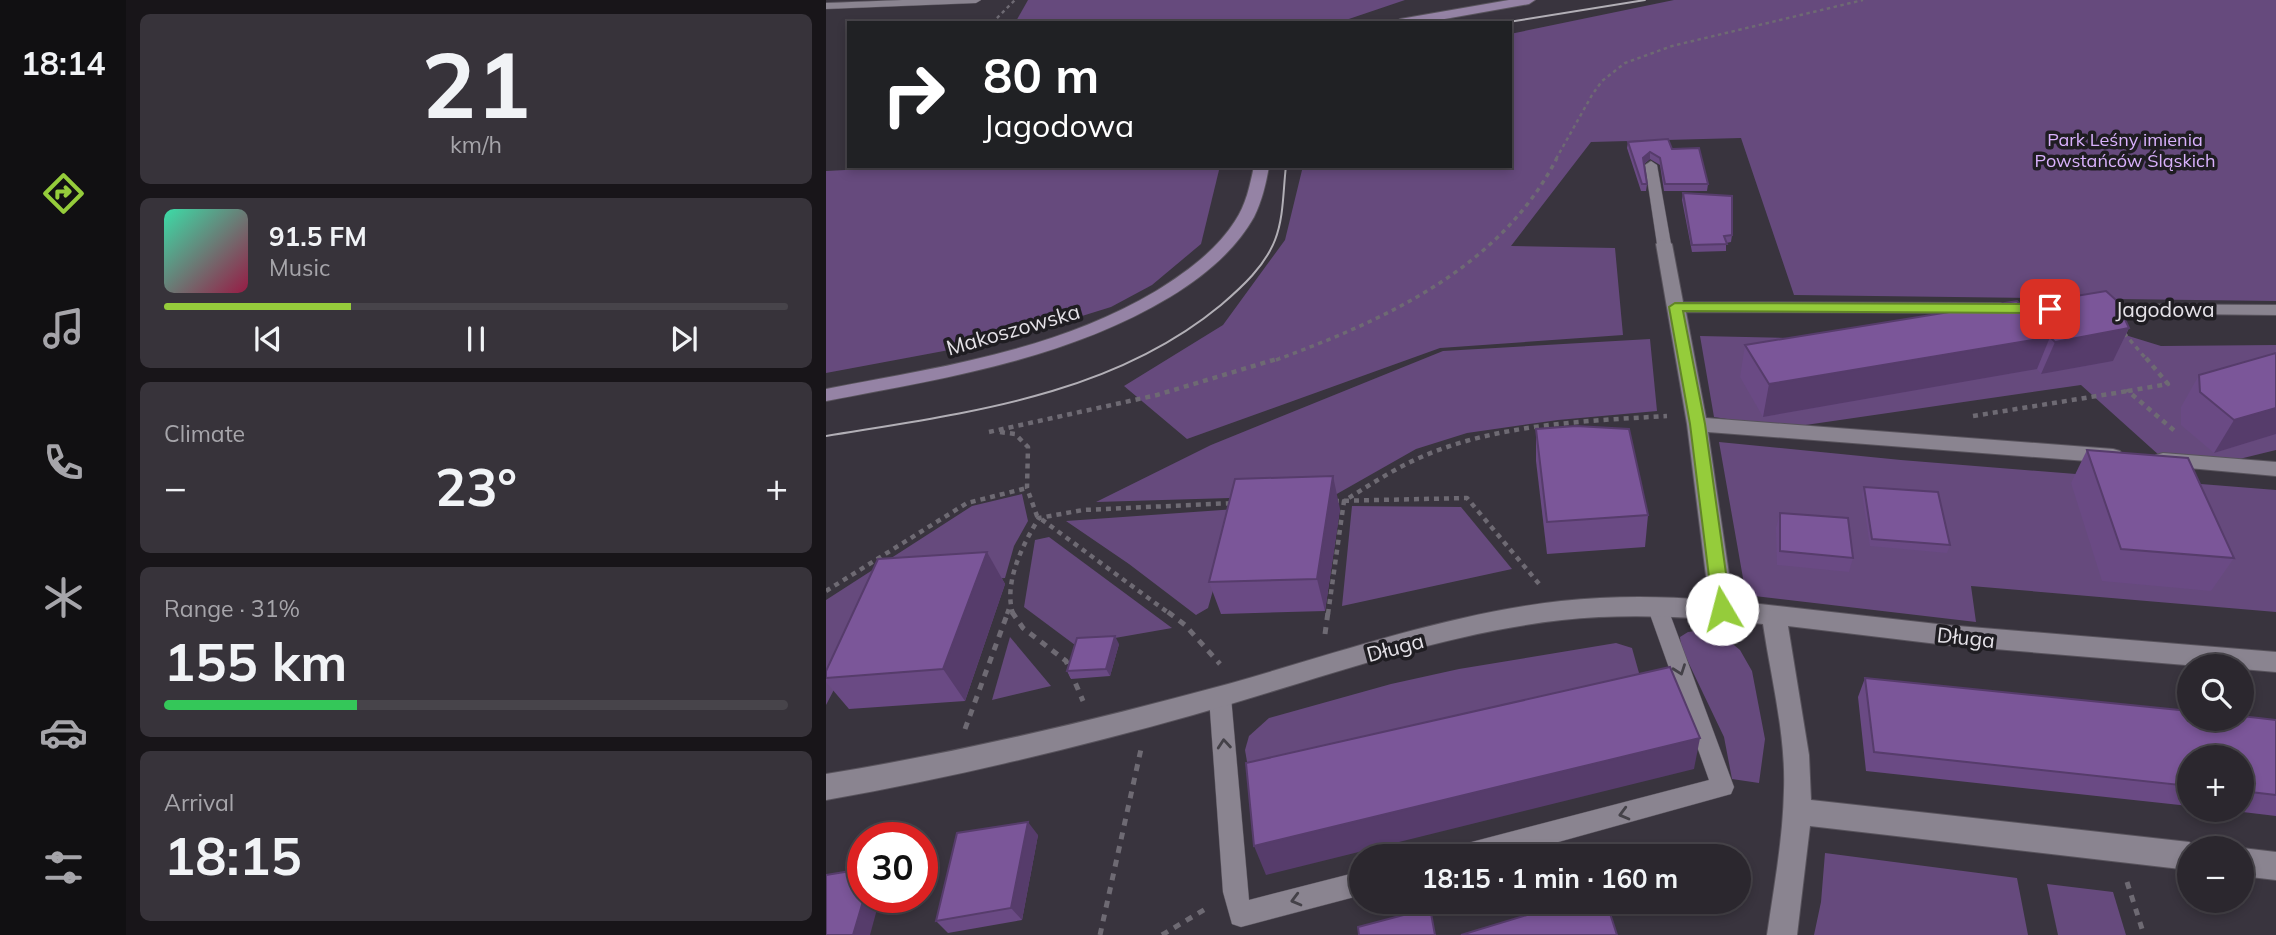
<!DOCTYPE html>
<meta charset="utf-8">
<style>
:root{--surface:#2b272e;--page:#37333a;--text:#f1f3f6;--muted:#a6a5aa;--line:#47444a;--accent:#95cc3b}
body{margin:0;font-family:Mulish,sans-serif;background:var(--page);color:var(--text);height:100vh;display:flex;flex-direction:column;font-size:26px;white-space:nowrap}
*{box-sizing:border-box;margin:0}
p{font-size:23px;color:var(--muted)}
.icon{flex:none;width:38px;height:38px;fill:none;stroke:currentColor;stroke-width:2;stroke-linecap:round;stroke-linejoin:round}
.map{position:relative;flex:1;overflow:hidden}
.side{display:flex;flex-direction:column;gap:14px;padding:14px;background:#181519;width:700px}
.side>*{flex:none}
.hud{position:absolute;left:21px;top:21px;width:665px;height:147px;border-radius:0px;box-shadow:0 4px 10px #0003,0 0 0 2px var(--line);background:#202124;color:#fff;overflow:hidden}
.tools{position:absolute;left:1351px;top:654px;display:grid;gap:14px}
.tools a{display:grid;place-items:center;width:77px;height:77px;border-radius:50%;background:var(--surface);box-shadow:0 4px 10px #0003,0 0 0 2px var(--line);font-size:35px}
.speed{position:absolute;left:21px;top:822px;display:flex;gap:14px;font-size:35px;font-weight:700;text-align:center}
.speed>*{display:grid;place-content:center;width:91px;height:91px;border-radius:50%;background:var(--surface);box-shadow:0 4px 10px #0003,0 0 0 2px var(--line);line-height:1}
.speed .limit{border:10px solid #d22;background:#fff;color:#111}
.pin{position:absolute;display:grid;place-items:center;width:60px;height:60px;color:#fff;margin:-30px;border-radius:14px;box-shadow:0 4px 10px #0006}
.me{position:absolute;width:77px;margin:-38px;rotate:352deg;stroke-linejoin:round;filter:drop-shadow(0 0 5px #0008)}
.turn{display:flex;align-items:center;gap:24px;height:147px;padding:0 21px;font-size:32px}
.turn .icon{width:91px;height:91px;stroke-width:2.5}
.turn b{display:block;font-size:49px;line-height:60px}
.big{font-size:52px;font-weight:700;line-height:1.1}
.side .card{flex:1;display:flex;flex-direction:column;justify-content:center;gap:10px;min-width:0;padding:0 24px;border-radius:10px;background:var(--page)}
.side .dial{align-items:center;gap:0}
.dial b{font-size:91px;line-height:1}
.song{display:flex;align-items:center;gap:21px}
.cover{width:84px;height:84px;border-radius:10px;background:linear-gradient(135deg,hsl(160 70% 55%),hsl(340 70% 35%))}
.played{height:7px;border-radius:4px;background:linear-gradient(90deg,var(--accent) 30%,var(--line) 30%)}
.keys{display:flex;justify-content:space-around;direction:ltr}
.heat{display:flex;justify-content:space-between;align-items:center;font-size:38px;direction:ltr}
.charge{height:10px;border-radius:5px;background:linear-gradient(90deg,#34c759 31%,var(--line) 0)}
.trip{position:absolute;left:523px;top:844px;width:402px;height:70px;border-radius:35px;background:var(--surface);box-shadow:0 4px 10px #0003,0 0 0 2px var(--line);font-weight:700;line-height:70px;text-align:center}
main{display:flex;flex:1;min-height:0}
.dock{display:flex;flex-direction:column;width:126px;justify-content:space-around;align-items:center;background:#111012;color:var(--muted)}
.dock .icon{width:49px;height:49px}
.dock .current{color:var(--accent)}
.dock b{font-size:32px;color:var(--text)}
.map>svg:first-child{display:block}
.green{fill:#664a7d}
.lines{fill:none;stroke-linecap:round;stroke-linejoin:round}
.lane-casing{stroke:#58535c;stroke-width:1}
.street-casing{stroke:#58535c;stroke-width:2}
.secondary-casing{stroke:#58535c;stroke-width:2}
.path-far3{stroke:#6e6a73;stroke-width:2.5;stroke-dasharray:3.5 3.5;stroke-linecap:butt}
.path-far2{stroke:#6e6a73;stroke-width:3.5;stroke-dasharray:4.5 4.5;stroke-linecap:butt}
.path-far1{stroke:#6e6a73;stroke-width:4.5;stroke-dasharray:5 5;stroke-linecap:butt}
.path{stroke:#6e6a73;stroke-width:5;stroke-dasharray:7 7;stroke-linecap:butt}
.lane{fill:#8a8490;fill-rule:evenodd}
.street{fill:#8a8490;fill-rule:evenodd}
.secondary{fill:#9583a5;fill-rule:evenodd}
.tram{stroke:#b2afb6;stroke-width:2}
.wall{fill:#6a4a84}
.shaded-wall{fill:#563c6b}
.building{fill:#7b5699;stroke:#563c6b;stroke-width:2}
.oneway{stroke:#444148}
.route{fill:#95cc3b;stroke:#618526;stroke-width:2}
.labels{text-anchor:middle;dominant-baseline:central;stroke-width:7;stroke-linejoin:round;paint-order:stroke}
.far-park-label{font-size:18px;fill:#d9b1fc;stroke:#1f1d22}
.street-label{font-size:21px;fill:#e5e2e8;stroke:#1f1d22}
</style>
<main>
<nav class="dock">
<b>18:14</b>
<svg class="icon current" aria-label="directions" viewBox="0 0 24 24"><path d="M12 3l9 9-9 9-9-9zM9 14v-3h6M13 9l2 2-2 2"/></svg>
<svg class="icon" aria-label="music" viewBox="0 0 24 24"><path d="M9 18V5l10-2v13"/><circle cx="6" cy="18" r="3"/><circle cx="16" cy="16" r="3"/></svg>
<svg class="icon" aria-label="phone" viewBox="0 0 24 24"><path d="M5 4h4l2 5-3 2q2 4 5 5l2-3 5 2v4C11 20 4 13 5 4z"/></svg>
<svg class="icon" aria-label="climate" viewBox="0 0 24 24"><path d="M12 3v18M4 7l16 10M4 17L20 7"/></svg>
<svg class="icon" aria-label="car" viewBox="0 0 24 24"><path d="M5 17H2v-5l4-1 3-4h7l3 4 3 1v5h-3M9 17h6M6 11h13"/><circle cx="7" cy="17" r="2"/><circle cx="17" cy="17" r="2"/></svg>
<svg class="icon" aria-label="filters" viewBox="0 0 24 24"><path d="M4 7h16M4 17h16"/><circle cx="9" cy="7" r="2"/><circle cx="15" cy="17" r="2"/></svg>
</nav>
<section class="side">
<div class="card dial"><b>21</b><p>km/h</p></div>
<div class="card">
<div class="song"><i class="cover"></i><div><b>91.5 FM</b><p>Music</p></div></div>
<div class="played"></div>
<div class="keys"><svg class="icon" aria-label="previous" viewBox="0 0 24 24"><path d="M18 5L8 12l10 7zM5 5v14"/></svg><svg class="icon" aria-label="pause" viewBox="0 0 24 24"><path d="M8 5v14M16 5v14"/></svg><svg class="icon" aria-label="next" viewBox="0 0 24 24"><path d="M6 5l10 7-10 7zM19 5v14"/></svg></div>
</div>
<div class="card"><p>Climate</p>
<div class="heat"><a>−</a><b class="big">23°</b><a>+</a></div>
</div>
<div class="card"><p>Range · 31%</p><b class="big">155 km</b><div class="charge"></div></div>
<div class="card"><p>Arrival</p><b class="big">18:15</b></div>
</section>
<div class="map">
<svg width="1450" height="935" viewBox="0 0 1450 935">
<rect width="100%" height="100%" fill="#39343e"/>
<!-- green -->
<g class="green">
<polygon points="202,0 579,0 511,23 189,23"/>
<polygon points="848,0 1450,0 1450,301 968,295 915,138 765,142 685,246 789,248 797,335 614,348 361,439 298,386 397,325 459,240 477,166 684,166 684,34"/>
<polygon points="95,166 394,166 375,244 326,285 285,307 182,339 0,373 0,171"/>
<polygon points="1283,330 1335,346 1450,345 1450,450 1401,462 1334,456 1255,385 959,428 888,417 874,336 1095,341"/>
<polygon points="824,339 831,411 732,420 641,433 590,449 509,495 270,502 385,445 617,351"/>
<polygon points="893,442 1075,460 1450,490 1450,612 1145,586 1150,622 920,595"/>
<polygon points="196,494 202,521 188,546 179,578 61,588 0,705 0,600 146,506"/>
<polygon points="526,506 635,507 686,569 516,606"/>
<polygon points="410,509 382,608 370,615 303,564 240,521"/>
<polygon points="223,537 346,628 249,645 198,607 209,540"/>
<polygon points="876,630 897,636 914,650 926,671 939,739 933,783 906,779 898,737 855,647 854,637 862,632"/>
<polygon points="184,637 225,686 166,700"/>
<polygon points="790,643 806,648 820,698 425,785 419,750 423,736 443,718 565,684 633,669"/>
<polygon points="999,853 1191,878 1202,935 988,935 995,902"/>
<polygon points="1221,884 1287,892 1300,935 1232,935"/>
</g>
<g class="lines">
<defs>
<g id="lane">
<polygon points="76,0 155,0 150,3 0,9 0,3"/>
<polygon points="825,161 831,165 845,244 838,248 831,244 819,165"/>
<polygon points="831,598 838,600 841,606 908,787 905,794 682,856 626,856 630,848 638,844 883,780 821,606 824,600"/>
<polygon points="394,688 402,691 405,697 423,900 536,871 536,895 415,927 406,924 397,892 383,697 386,691"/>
</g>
<g id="street">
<path d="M838 239 846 244 857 302 1175 303 1184 308 1175 313 860 312 880 418 1287 449 1294 451 1297 456 1294 461 1287 463 882 432 907 601 1120 625 1450 652V672L1416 669V667H1384L1120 645 962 626 983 755 985 800 1363 842 1374 849H1363V870L984 826 971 935H941C948 887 957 839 958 790 960 735 945 678 937 624 870 617 803 613 736 620 610 634 488 681 367 715 246 749 124 778 0 800V774C136 752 269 720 402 684 512 653 621 614 735 601 784 596 834 596 883 600L861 424 830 244Z"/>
<polygon points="1267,304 1450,305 1450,315 1261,313 1258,309"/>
<polygon points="1337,453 1450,462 1450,476 1330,465 1327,460 1330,455"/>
<polygon points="1416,848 1450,852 1450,880 1416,876"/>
</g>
<g id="secondary">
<polygon points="683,0 709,0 703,4 596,23 568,23 574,19"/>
<path d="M428 166H443C440 184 436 201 428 217 409 251 377 277 344 297 239 360 119 378 0 401V389C114 367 229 351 330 291 359 273 390 251 409 221 420 205 424 185 428 166Z"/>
</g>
</defs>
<!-- lane casing -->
<use href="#lane" class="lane-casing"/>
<!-- street casing -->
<use href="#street" class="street-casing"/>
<!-- secondary casing -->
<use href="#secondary" class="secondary-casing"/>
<!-- path-far3 -->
<g class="path-far3">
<polyline points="166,23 189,0"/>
<polyline points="730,159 766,95 776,81 799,63 846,46 1037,0"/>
</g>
<!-- path-far2 -->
<g class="path-far2">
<polyline points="1298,333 1321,360"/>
<path d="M450 360C561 319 674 268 731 158"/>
</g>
<!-- path-far1 -->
<g class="path-far1">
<polyline points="1320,358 1342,384 1302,391 1350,432"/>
<polyline points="1147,416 1302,391"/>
<polyline points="163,432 331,395 454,358"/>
<polyline points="174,432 189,434 202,447 201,488 211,516 344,614"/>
<polyline points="508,501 641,498 714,585"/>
<polyline points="0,591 141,503 201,488"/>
<polyline points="181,614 184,606"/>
<path d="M187 614C177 583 197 544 213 518L257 510 408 503"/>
<path d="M502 614 518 501C542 486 566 470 593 458 669 424 759 421 841 416"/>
</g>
<!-- path -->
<g class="path">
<polyline points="186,612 197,628 240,661 257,701"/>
<polyline points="342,612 359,625 394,664"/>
<polyline points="499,634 502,612"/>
<polyline points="139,729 182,612"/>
<polyline points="1301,882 1318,935"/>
<polyline points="274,935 315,749"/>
<polyline points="336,935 381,908"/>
</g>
<!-- lane -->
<use href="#lane" class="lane"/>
<!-- street -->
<use href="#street" class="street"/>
<!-- secondary -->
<use href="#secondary" class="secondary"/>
<!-- tram -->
<g class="tram">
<polyline points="676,23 819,0"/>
<path d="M0 436C138 413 284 397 395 305 416 287 439 266 449 240 458 217 457 190 460 166"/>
</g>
</g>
<!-- wall -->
<g class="wall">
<polygon points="802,142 846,149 882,184 881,191 838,191 834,165 824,159 818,164 821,184 820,191 815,191 801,148"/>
<polygon points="857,193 906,235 905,242 900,243 900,251 866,252 856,200"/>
<polygon points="1195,305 1303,328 1287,361 1215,374 1211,369 937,417 914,377 919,345"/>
<polygon points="1450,353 1450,434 1388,453 1355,425 1355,407 1373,375"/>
<polygon points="710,429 822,515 819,547 721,554 710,461"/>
<polygon points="1261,450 1408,558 1385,591 1276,581 1245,483"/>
<polygon points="1038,487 1124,545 1121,553 1044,546 1036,494"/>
<polygon points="514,509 499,611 395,614 383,582"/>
<polygon points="954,513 1027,558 1023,572 951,565 950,528"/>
<polygon points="161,552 179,584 139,701 23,709 0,682 0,671"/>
<polygon points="293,644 284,676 245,679 241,671"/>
<polygon points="1039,678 1450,720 1450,816 1400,810 1416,810 1416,758 1363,758 1363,806 1040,771 1032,697"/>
<polygon points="212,835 196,920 122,933 110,921"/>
</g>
<!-- shaded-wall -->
<g class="shaded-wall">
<polygon points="824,152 824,159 816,165 817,158"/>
<polygon points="1303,328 1287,361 1215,374 1229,342"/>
<polygon points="1224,337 1211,369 937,417 943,384"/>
<polygon points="1450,408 1450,434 1388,453 1408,420"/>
<polygon points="507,476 514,509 499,611 491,579"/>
<polygon points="161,552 179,584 139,701 117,669"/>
<polygon points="289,636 293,644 284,676 280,669"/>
<polygon points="874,738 868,769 440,875 428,846"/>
<polygon points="202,822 212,835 196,920 185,908"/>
<polygon points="38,898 54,898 44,935 27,935"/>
</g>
<!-- building -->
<g class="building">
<polygon points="842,139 846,149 873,148 882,184 839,184 834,158 824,152 817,158 821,184 816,184 802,142"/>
<polygon points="857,193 906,196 906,235 898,236 901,244 866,245"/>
<polygon points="1280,291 1290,300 1303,328 1229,342 1224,337 943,384 919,345 1191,301 1195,305"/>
<polygon points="1450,353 1450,408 1408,420 1374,392 1373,375"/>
<polygon points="750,426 803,429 822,515 721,522 710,429"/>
<polygon points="1261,450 1362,458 1408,558 1295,549"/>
<polygon points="507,476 491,579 383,582 409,479"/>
<polygon points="1038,487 1112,492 1124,545 1046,539"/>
<polygon points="954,513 1022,518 1027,558 954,551"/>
<polygon points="161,552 117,669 0,678 0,671 52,559"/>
<polygon points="289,636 280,669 241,671 251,638"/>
<polygon points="844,667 874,738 428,846 420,763"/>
<polygon points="1039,678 1363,711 1363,719 1416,719 1416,716 1450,720 1450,795 1416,791 1416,758 1363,758 1363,786 1048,752"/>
<polygon points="202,822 185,908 110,921 131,833"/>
<polygon points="37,869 37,898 38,898 27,935 0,935 0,875"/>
<polygon points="747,901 780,901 791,935 635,935"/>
<polygon points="604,908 609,935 533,935 532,927"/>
</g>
<!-- one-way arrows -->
<defs><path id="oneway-chevron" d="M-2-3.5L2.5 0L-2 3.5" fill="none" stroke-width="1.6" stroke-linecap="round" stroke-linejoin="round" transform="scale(1.75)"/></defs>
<g class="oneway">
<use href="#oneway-chevron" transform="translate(854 670) rotate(70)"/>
<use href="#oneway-chevron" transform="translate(398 744) rotate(-95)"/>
<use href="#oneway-chevron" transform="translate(798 814) rotate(165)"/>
<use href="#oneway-chevron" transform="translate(470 900) rotate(165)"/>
</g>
<!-- route -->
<polygon class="route" points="849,303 1224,304 1230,309 1224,313 857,311 879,424 905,609 902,614 896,616 890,614 887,609 864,424 843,307"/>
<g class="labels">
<!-- far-park labels -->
<g class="far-park-label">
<text x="1299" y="139">Park Leśny imienia<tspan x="1299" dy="21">Powstańców Śląskich</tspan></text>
</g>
<!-- street labels -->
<g class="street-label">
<text x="1339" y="309">Jagodowa</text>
<text transform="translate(187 329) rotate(-16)">Makoszowska</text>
<text transform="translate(1140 637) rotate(6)">Długa</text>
<text transform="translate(569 647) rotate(-15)">Długa</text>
</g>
</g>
</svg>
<div class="tools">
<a><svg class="icon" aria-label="search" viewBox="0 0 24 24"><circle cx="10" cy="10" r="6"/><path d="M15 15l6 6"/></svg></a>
<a>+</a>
<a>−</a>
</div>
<div class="speed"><div class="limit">30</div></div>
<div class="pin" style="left:1224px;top:309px;background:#d93025"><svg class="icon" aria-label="arrive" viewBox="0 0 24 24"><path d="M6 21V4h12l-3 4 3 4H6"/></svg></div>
<svg class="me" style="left:896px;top:609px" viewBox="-20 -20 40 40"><circle r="19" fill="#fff"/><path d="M0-13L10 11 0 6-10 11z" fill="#95cc3b"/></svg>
<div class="trip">18:15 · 1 min · 160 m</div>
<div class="hud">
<div class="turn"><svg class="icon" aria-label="right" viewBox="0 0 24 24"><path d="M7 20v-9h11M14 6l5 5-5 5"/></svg><div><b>80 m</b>Jagodowa</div></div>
</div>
</div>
</main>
